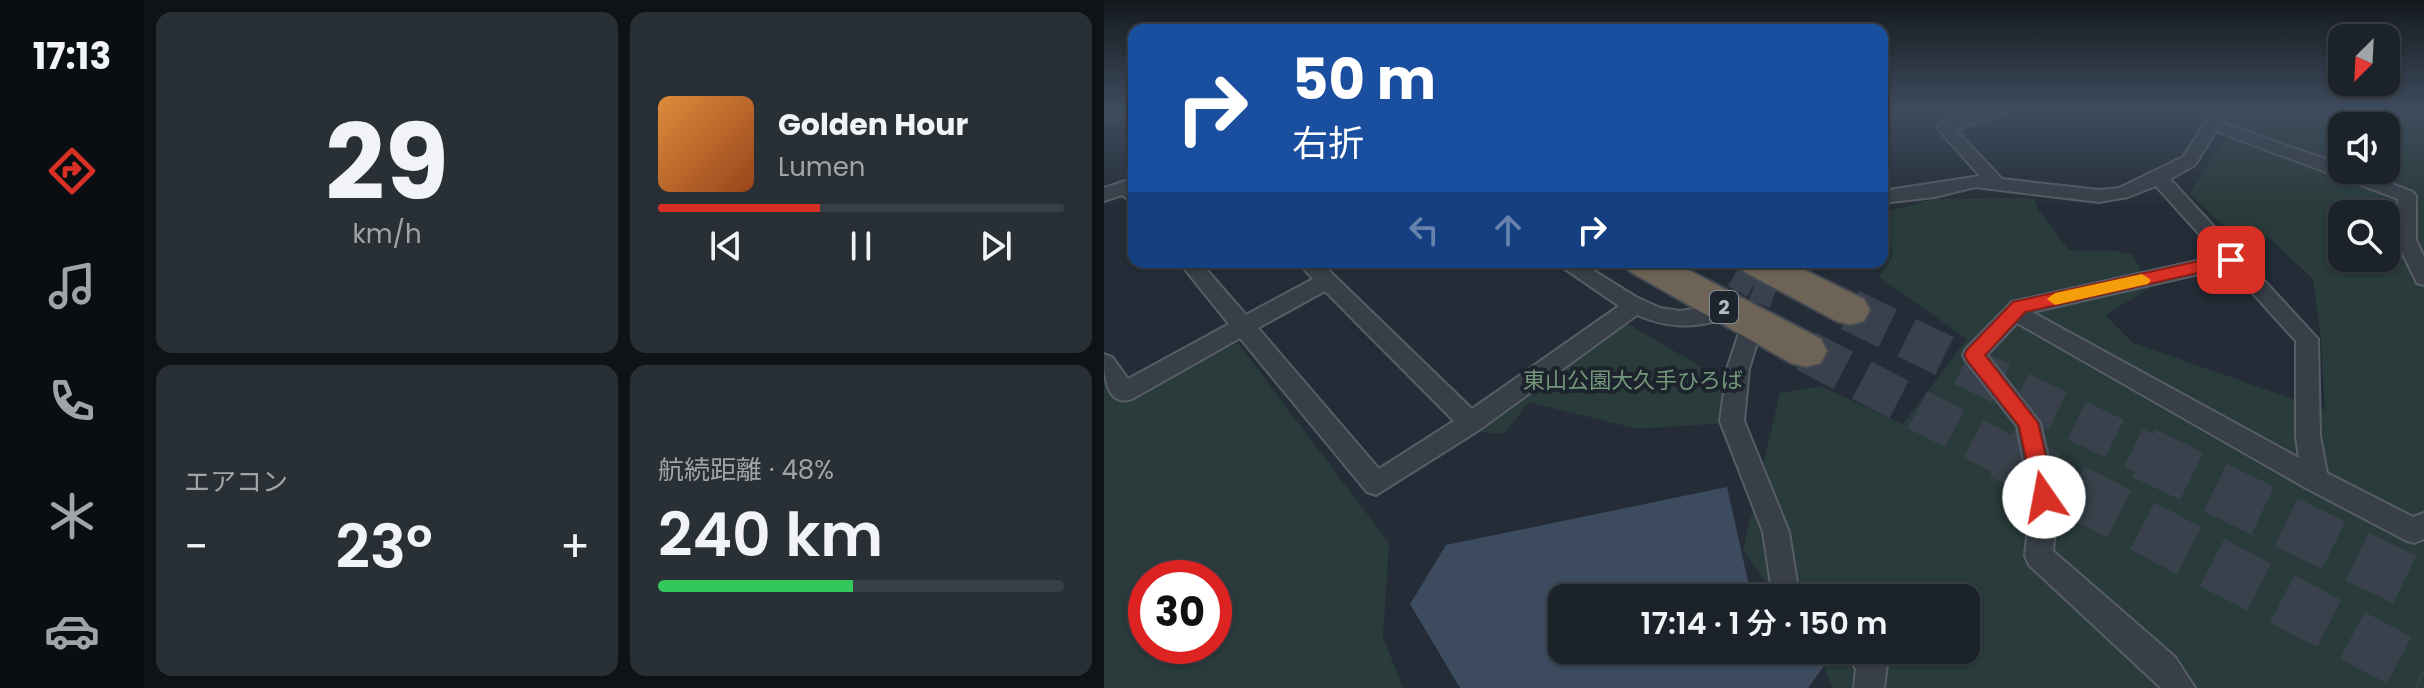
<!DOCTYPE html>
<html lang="ja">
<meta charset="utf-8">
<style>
:root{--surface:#1b2229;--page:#282f35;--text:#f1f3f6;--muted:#a0a4a8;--line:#393f46;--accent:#d93025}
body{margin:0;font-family:Poppins,"Noto Sans JP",sans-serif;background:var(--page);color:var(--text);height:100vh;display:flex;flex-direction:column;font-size:30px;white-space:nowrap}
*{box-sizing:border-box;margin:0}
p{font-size:26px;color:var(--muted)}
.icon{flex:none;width:44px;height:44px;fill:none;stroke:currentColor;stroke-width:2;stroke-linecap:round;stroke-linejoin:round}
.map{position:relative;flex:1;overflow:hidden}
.drawer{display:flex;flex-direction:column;gap:12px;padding:12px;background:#0f1317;width:960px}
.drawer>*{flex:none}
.hud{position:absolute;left:24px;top:24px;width:760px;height:244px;border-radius:16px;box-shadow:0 2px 6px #0004,0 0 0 2px var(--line);background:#1a4fa0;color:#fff;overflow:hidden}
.needle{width:52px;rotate:204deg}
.controls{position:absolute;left:1224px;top:24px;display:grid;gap:16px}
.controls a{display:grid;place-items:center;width:72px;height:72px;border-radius:16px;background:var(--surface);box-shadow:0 2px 6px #0004,0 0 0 2px var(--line);font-size:40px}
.speed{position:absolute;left:24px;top:560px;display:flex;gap:16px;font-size:40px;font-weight:700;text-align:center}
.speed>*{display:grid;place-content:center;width:104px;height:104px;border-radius:50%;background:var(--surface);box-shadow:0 2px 6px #0004,0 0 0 2px var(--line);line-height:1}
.speed .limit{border:12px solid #d22;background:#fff;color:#111}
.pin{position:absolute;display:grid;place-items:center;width:68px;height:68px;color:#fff;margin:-34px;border-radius:16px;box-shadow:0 4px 12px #0006}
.me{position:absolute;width:88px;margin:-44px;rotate:348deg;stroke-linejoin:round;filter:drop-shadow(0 0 6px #0008)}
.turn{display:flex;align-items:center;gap:28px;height:168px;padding:0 32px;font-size:36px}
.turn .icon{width:104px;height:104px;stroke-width:2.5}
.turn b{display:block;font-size:56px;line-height:68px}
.lanes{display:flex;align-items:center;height:76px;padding:0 32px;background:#0003;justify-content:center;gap:40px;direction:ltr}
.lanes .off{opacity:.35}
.big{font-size:60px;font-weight:600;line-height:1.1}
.drawer .card{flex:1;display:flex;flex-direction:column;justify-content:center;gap:12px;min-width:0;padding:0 28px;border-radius:16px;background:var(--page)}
.drawer .dial{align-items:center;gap:0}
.dial b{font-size:104px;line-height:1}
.song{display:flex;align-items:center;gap:24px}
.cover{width:96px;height:96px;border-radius:12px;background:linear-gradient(135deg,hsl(30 70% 55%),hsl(20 70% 35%))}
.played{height:8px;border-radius:4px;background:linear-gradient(90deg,var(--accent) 40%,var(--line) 40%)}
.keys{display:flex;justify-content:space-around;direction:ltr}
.heat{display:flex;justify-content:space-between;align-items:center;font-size:44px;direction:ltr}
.charge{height:12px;border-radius:6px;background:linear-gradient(90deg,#34c759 48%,var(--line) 0)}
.drawer .tiles{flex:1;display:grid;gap:12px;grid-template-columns:repeat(2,1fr)}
.trip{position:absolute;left:444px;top:584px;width:432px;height:80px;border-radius:16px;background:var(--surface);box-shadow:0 2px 6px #0004,0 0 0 2px var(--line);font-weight:600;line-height:80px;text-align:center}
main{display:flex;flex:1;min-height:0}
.tabs{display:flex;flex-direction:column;width:144px;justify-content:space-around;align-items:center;background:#0b0e10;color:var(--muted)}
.tabs .icon{width:56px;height:56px}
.tabs .current{color:var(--accent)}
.tabs b{font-size:36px;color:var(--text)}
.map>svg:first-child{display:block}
.green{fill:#293b3a;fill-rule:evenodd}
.water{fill:#3c4b5e}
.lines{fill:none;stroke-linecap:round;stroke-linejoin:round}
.street-tunnel-far1{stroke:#39424c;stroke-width:18;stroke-dasharray:18 9;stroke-linecap:butt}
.street-tunnel{stroke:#39424c;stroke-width:22;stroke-dasharray:22 11;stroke-linecap:butt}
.highway-tunnel-far1{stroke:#39424c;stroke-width:42;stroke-dasharray:42 21;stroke-linecap:butt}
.highway-tunnel{stroke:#39424c;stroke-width:53;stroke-dasharray:53 26;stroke-linecap:butt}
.street-casing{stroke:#565d66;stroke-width:4}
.highway-casing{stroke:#434a53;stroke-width:4}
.street{fill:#383f48;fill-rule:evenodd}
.highway{fill:#6d6356;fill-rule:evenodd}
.route{fill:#d93025;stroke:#8d1f18;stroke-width:2}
.slow{fill:#f59e0b}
.labels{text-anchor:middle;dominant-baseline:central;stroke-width:8;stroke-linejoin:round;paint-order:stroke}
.shield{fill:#1d242d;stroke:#868d97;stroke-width:2}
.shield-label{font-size:20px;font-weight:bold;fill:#b3bac4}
.park-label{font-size:22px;fill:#74977b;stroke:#1d242d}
</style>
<main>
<nav class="tabs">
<b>17:13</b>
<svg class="icon current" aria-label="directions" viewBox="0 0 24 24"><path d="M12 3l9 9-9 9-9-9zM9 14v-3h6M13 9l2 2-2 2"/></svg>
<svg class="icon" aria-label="music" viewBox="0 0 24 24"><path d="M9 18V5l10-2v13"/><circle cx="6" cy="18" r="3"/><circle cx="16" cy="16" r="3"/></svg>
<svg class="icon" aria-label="phone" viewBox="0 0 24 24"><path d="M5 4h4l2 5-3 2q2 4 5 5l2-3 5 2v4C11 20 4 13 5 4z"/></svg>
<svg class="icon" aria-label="climate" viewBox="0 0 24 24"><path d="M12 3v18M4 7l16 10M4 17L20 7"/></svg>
<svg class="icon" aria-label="car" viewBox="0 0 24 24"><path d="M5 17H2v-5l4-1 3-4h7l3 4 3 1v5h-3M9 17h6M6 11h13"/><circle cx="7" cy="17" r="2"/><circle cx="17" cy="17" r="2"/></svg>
</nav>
<section class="drawer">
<div class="tiles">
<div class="card dial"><b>29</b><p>km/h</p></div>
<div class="card">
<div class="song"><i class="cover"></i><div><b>Golden Hour</b><p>Lumen</p></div></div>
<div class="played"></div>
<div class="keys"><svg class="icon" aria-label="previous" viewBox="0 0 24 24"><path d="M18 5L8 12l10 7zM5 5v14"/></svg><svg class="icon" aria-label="pause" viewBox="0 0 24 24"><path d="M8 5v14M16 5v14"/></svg><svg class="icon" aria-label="next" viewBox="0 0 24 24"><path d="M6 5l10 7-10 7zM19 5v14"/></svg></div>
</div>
<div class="card"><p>エアコン</p>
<div class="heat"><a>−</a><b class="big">23°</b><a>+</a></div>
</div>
<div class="card"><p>航続距離 · 48%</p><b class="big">240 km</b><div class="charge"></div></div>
</div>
</section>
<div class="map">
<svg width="1320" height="688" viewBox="0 0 1320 688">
<rect width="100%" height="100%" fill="#242d37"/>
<!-- green -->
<g class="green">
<path d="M1138 111H1320V688H728L720 666 709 650H862V598H673L639 550 676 393 716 386 799 424 863 339 775 277 788 256 782 212 830 199 930 198 933 208 965 250 1011 251 1029 255 1046 288 1001 315 1029 343 1221 410 1217 339 1209 279 1165 238 1136 241 1085 194ZM1238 126H1282V170H1238ZM1238 214H1282V258H1238Z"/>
<polygon points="524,324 623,382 618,402 621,423 534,429 425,402 400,434 368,431"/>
<path d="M134 343 285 543 279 637 299 688H0V379L17 402ZM42 578H110V646H42Z"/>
</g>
<!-- water -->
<polygon class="water" points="623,487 646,590 652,598 458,598 458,650 722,650 720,666 704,688 356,688 306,604 342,545"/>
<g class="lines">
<!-- street-tunnel-far1 -->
<g class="street-tunnel-far1">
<polyline points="648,266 650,262"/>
<polyline points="670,266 671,262"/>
</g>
<!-- street-tunnel -->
<g class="street-tunnel">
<polyline points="609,313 631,296 649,264"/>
<polyline points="644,335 670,264"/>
</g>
<!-- highway-tunnel-far1 -->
<g class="highway-tunnel-far1">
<polyline points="746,310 1044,455"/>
<polyline points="702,351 901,455"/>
</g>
<!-- highway-tunnel -->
<g class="highway-tunnel">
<polyline points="898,453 1320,673"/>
<polyline points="1040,453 1320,589"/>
</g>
<defs>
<g id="street">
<polygon points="26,111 24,114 0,123 0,112"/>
<path d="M878 111H904L852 130 898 179 995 190 1015 188 1079 157 1109 111H1125L1118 123 1238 165V170H1252L1309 192 1312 196V240L1320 257V285L1313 283 1292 240 1294 199 1112 131 1091 165 1066 179 1214 339 1216 436 1223 473 1309 517 1320 513V539L1310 543 1301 540 1202 488 913 323 883 355 936 423 953 497 949 551 1071 657 1091 688H1057L925 565 921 556 927 497 913 426 862 361 859 355 862 349 908 302 1115 256 1052 186 1024 197 995 202 871 187 831 197 778 203V191L876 176 833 128 835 124ZM1125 267 1192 341V436L1195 458 928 312Z"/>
<polygon points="21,181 30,186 30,203 18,195 0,201 0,188"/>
<path d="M75 262H96L142 315 209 279 194 262H216L368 409 515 306 451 262H476L532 297 556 308 576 311 608 306 616 308 619 314 616 320C585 329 562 327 533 315L375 430 272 495 263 492 136 338 28 399C1 408 0 372 0 354L8 357 24 379 125 324ZM221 291 350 421 275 469 154 328Z"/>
<polygon points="644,328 652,330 655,336 645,369 640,421 685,532 693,583 701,588 705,598 669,598 659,532 616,421 623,369 636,330"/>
<polygon points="739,650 775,650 783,664 780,688 750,688 752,669"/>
</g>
<g id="highway">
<polygon points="519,262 569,262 717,339 723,351 717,363 702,367 687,363 525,271"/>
<polygon points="633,262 684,262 760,299 766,310 760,321 746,325 732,321 639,271"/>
</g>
</defs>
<!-- street casing -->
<use href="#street" class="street-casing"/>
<!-- highway casing -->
<use href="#highway" class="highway-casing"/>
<!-- street -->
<use href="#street" class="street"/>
<!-- highway -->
<use href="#highway" class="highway"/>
</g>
<!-- sky -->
<linearGradient id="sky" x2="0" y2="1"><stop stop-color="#14191e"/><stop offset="0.53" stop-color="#3f4c5e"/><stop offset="1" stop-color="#3f4c5e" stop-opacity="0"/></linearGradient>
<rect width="1320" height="208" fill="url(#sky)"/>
<!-- route -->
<polygon class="route" points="1127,254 1135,260 1133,264 921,312 881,355 934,423 951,497 948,504 940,506 932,504 915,426 863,360 861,355 863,350 909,302"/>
<!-- slow -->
<polygon class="slow" points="1038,274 1047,280 1044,284 951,305 943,299 951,293"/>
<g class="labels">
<!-- shield labels -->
<rect class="shield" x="606" y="291" width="28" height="32" rx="6"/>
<g class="shield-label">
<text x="620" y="307">2</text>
</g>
<!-- park labels -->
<g class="park-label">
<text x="529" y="380">東山公園大久手ひろば</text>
</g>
</g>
</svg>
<div class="controls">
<a><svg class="needle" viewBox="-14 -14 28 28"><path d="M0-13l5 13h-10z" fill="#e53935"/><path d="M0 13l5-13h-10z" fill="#a0a4a8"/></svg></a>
<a><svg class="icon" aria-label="sound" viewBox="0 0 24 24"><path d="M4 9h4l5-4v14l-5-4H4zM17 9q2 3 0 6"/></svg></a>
<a><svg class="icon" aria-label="search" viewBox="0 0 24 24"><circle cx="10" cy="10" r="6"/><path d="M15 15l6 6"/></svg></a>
</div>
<div class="speed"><div class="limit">30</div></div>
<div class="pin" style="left:1127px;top:260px;background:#d93025"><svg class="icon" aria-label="arrive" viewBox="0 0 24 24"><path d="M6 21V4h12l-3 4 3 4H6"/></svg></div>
<svg class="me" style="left:940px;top:497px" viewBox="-20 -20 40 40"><circle r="19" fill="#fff"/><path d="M0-13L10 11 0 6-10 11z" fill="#d93025"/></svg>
<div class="trip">17:14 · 1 分 · 150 m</div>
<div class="hud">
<div class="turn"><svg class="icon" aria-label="right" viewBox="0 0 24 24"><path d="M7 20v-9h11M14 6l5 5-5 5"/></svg><div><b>50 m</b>右折</div></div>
<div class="lanes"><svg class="icon off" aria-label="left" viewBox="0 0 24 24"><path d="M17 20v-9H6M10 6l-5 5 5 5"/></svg><svg class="icon off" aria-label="ahead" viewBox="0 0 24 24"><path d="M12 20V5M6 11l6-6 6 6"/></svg><svg class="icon" aria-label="right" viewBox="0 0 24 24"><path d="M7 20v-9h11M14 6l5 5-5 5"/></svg></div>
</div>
</div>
</main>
